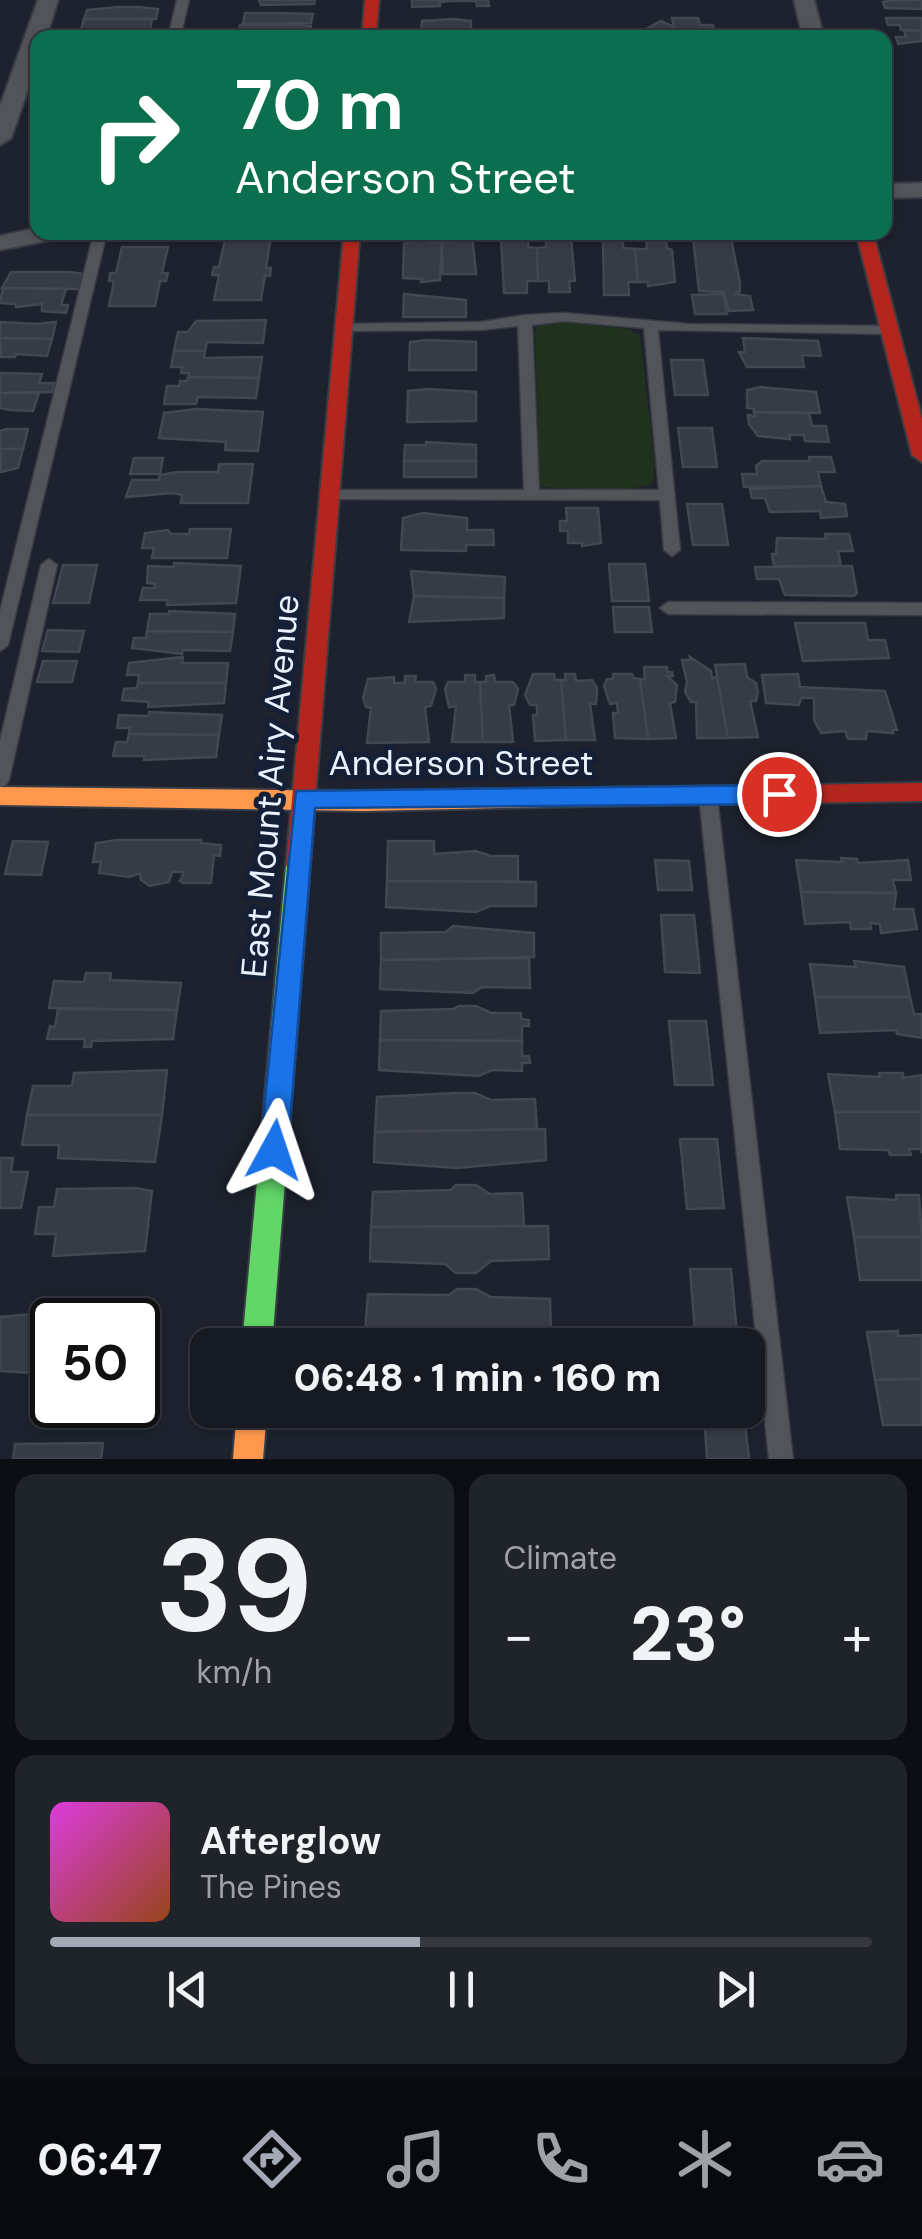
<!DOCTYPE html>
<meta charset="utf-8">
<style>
:root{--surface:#161a22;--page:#1f232a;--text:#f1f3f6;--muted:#9ea1a5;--line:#353840;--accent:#a3a9b5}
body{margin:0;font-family:"DM Sans",sans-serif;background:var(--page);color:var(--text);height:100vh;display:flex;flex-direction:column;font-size:38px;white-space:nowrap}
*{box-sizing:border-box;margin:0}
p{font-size:32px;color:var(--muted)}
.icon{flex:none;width:55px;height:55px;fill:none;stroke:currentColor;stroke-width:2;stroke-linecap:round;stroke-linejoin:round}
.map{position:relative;height:1459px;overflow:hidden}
.panel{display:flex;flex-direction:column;gap:15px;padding:15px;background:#0c0e13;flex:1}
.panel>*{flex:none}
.top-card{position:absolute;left:30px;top:30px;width:862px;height:210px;border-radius:20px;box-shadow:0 2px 8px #0004,0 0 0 2px var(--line);background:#0b6e4f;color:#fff;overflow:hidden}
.speed{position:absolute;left:30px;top:1298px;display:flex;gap:20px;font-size:50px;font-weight:700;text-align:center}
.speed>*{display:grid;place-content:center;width:130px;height:130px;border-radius:50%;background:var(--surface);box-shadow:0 2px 8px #0004,0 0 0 2px var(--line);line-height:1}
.speed .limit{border:5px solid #111;border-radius:15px;background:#fff;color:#111}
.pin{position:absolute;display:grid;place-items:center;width:85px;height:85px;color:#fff;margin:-42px;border:5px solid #fff;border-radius:50%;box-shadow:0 2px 10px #0007}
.me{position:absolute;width:110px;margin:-55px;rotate:5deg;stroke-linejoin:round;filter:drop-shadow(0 0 8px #0008)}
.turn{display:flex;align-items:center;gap:35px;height:210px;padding:0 40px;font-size:45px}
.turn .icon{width:130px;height:130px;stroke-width:2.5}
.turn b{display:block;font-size:70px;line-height:85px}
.big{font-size:75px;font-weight:800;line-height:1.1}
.panel .widget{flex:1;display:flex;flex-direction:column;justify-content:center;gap:15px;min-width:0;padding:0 35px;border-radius:20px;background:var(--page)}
.panel .dial{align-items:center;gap:0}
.dial b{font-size:130px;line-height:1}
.song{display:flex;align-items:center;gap:30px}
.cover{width:120px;height:120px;border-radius:15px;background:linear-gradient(135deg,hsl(300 70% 55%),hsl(20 70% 35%))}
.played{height:10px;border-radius:5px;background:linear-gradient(90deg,var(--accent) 45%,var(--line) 45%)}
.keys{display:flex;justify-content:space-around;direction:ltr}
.heat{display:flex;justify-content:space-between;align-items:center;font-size:55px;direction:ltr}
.panel .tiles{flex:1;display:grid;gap:15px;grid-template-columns:1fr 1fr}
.widget:last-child{grid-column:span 2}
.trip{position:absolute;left:190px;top:1328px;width:575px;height:100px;border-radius:20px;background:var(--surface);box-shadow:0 2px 8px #0004,0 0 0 2px var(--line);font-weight:800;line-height:100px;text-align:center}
.menu{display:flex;height:160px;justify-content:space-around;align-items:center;background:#090a0e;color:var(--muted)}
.menu .icon{width:70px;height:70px}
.menu .current{color:var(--accent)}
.menu b{font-size:45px;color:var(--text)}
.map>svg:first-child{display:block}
.green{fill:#20321d}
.building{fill:#363b46;stroke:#424752;stroke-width:2.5}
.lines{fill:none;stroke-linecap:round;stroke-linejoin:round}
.lane-casing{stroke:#373c45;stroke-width:3}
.street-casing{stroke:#373c45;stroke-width:4}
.fast-casing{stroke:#373c45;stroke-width:4}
.slow-casing{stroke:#373c45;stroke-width:4}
.jam-casing{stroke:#373c45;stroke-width:4}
.lane{fill:#52545a;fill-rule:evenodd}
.street{fill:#52545a;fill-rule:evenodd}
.fast{fill:#63d668;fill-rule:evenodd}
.slow{fill:#ff974d;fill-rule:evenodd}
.jam{fill:#b3261e;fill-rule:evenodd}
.route{fill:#1a73e8;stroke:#114b97;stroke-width:2.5}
.labels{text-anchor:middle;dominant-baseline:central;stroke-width:10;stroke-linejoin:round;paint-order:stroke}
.street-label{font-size:35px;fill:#ebf1fe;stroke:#151f36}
</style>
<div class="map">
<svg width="922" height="1459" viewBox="0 0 922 1459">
<rect width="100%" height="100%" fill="#1d222e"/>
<!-- green -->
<polygon class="green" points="564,322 628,329 640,335 654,459 654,479 650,485 618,491 540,487 535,332 540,325"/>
<!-- building -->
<g class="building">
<polygon points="259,0 315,0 314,4 261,5"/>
<polygon points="412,0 488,0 489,6 477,6 476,1 451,1 440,2 440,6 412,7"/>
<polygon points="893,0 922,0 922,9 885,8 883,2"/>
<polygon points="118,7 139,7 158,9 156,19 84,19 87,10"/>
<polygon points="245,13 281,13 313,14 311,23 243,24"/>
<polygon points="672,18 698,18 700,25 713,25 716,38 648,38 657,35 646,29 661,21 674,27"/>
<polygon points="886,18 922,18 922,31 901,30 900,25 888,25"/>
<polygon points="84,19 152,19 150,30 81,30"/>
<polygon points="452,19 471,21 471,32 421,32 422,21"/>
<polygon points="240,25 299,25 311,26 310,35 257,36 238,35"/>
<polygon points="904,30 922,31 922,41 898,44 896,37 906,37"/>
<rect x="421" y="32" width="50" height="6"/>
<polygon points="239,233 271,235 266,268 271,268 270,276 265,275 261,300 214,300 219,275 212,275 214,267 219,267 226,235"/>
<polygon points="409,233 428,233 428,242 442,242 440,280 421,282 422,279 403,278 404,244 409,242"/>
<polygon points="452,233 472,233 476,274 442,274 442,242 453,242"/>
<polygon points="501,238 528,238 528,247 537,248 538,281 527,281 527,293 504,293"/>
<polygon points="546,238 571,239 575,281 569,281 570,292 549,292 549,281 538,281 537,248 546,247"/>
<polygon points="693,238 731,238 740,283 740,291 736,294 750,296 753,310 729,311 724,292 699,291"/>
<polygon points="603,240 623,240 623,248 635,249 638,282 628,282 629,295 604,295"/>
<polygon points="646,241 666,241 667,248 672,250 675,282 648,286 648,282 638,282 635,249 647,249"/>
<polygon points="122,247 168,247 162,273 168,273 166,281 160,281 155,306 109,306 114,281 109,281 110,273 116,273"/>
<polygon points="11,272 70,272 84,274 80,289 2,288"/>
<polygon points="3,288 66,289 61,305 68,305 66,313 42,311 42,304 16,307 16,304 0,303"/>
<polygon points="404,294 466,300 466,317 403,317"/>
<polygon points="724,294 727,314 695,314 692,295"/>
<polygon points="266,320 263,343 207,342 205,351 174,351 178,332 188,332 196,321"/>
<polygon points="0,322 36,324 56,322 52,339 0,338"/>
<polygon points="0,338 52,339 47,356 16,354 15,357 1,357"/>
<polygon points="743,338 818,341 821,356 802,355 804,367 747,367 739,352 745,352"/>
<polygon points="429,340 476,342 476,370 409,370 410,342"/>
<polygon points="174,351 205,351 204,358 262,357 259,378 188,377 189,373 181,373 182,367 171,367"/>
<polygon points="671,360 703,360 708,395 675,395"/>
<polygon points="0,373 42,374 39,383 55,383 52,392 0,393"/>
<polygon points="188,377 259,378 256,398 198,397 196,404 164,404 167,386 179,386 180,381 187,381"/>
<polygon points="760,387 816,392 820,413 754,412 754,409 747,408 747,390"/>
<polygon points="428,389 476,392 476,421 407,422 408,391"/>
<polygon points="0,393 39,393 33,411 10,410 0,408"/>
<polygon points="196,409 263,412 258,451 225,450 226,442 159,438 164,413"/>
<polygon points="754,412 809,413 812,426 826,426 829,442 805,441 804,435 789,435 790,439 758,436 749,424 748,415 755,416"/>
<polygon points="678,428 712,428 717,467 683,467"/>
<polygon points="6,429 28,429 23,449 0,449 0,431"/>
<polygon points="426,442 476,445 476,461 404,461 405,445 426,445"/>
<polygon points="0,449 23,449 18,468 1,472"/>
<polygon points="809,457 831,457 835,472 818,472 821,486 744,487 742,474 757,474 756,466 762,461 810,461"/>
<polygon points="134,458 163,458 160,474 130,474"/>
<rect x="404" y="461" width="72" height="16"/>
<polygon points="219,464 253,464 248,503 181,503 182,495 173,493 126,497 132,480 159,480 160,475 177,472 218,472"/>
<polygon points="821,486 826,502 845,504 847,516 821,518 820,511 770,512 765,498 752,498 750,489"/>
<polygon points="687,504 722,504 728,545 693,545"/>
<polygon points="566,508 598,508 601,543 582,546 582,543 568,543 568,531 560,531 560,521 567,521"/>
<polygon points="423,513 467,518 467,530 493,530 494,545 466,545 466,551 401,550 403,518"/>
<polygon points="190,529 231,529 227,558 152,558 154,548 142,548 145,533 168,530 171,534 189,534"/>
<polygon points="825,534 849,534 853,551 838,551 841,566 774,566 772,554 776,554 777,538 826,539"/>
<polygon points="174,563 241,566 236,603 167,605 168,600 140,600 143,588 154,588 155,584 147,583 148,566 174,567"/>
<polygon points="609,564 645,564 649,601 612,601"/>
<polygon points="63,565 97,565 89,603 53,603"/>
<polygon points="841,566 852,566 857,593 854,596 785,595 779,579 757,579 755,567"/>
<polygon points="411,571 505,577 504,598 414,596"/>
<polygon points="414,596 504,598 504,618 409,622"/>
<polygon points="613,607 649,607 652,632 615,632"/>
<polygon points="169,611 235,614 233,632 147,631 150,614 169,614"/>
<polygon points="795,623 865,623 868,640 885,640 889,658 803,661"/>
<polygon points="48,630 84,631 79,652 42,651"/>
<polygon points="147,631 233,632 230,651 183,650 182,654 132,648 134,638 146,638"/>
<polygon points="183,657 182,663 228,663 226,683 138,683 139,675 127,675 129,663"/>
<polygon points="690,657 711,671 712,678 717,677 728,738 697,738 696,702 691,702 685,692 687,682 682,660 691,660"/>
<polygon points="43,661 77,661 72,682 37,682"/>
<polygon points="745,664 747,677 756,683 758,692 756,701 750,701 758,737 728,738 715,665"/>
<polygon points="644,667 667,667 667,672 672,672 673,676 667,676 677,685 675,702 670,703 676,738 648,739 640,679 645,679"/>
<polygon points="533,674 554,674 555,680 561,680 566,740 535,741 533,715 537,715 537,705 530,705 525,695"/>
<polygon points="565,674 575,674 576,681 592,680 597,688 596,704 590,704 595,740 566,740 561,680 566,680"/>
<polygon points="613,674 632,674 633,678 640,679 648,739 615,738 613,713 618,713 617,703 610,704 604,686 607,679 613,679"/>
<polygon points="798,674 800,687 885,691 897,730 892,730 893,733 867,731 866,739 848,739 845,731 821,733 814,720 814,698 801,698 799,705 766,703 762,675"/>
<polygon points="465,675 475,675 475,682 480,682 483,742 452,742 456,706 449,707 445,689 448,682 465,682"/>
<polygon points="494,675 495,682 513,682 518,689 514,705 509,705 513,742 483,742 480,682 486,682 486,676"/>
<polygon points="405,676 416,676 415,682 433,682 436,689 431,706 425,707 429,742 367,743 371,708 366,707 363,698 368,679 394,677 394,683 405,683"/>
<polygon points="138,683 226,683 224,703 148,707 149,702 122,700 124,689 137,688"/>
<polygon points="149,712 222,715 219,735 129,734 130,728 117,728 119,715 149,716"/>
<polygon points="129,734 219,735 216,757 144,760 145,756 113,756 116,742 127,742"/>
<polygon points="117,840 201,840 201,843 221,845 220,856 214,855 211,883 183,883 180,881 184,872 172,872 169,882 150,886 141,880 140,873 130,877 99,873 101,862 93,862 96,843"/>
<polygon points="13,841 48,842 41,875 5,874"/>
<polygon points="388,841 434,841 434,854 476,851 491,856 518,856 518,881 387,881"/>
<polygon points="841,858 857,859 858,863 908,860 911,880 893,880 896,893 801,892 796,860 842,862"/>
<polygon points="655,860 689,861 692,890 658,890"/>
<polygon points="387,881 536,882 536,906 490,906 476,912 386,907"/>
<polygon points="801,892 896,893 894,909 913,909 917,929 881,933 880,924 870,923 871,929 851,929 850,922 805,924"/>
<polygon points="661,915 694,915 700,973 665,972"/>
<polygon points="453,926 534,933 534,957 381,960 381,933 446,932"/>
<polygon points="529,958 530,988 482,987 473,993 380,989 381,960"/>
<polygon points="854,961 904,967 910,997 815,997 810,964 856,967"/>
<polygon points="86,973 111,973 110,980 181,983 177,1010 49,1008 54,981 84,982"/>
<polygon points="815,997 910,997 914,1014 922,1014 922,1038 897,1034 896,1030 820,1033"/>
<polygon points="459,1006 476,1006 491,1013 521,1013 521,1019 529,1020 529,1026 522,1026 522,1041 380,1040 381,1011 453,1009"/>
<polygon points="58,1009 177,1010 173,1039 92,1041 91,1047 84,1047 85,1039 47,1039 50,1026 55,1027"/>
<polygon points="669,1021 706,1021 713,1085 675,1085"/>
<polygon points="380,1040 522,1041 522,1056 529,1056 530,1063 522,1063 522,1071 492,1070 479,1076 379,1070"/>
<polygon points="167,1070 162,1115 27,1115 33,1086 72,1086 74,1073"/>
<polygon points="879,1073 903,1073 903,1078 922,1075 922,1112 835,1112 828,1074 880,1077"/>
<polygon points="456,1093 475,1093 491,1100 535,1099 537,1129 375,1132 377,1097"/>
<polygon points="835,1112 922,1112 922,1153 920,1149 909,1149 911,1155 890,1155 888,1150 840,1149"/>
<polygon points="27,1115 162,1115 155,1162 58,1158 59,1145 22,1145"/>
<polygon points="545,1129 546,1160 457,1168 374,1162 375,1132"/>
<polygon points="680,1139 717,1139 724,1208 687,1209"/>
<polygon points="0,1158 13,1158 11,1172 28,1172 21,1208 0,1208"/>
<polygon points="456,1185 476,1185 490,1194 522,1193 524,1226 371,1227 373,1192 451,1190"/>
<polygon points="135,1188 152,1191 145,1251 53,1256 56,1234 35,1234 39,1207 54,1207 57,1189"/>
<polygon points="896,1195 919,1195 922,1237 854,1237 847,1197 896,1200"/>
<polygon points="548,1226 549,1259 491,1261 476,1273 456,1273 445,1264 370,1261 371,1227"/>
<polygon points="854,1237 922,1237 922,1280 860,1280"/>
<polygon points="690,1269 731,1269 738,1345 696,1345"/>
<polygon points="457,1289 476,1289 491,1297 550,1299 551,1332 365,1332 368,1294 449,1295"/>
<polygon points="43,1313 122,1313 123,1318 137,1318 52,1320 52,1382 33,1382 34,1373 0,1371 0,1317"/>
<polygon points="546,1331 547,1345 365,1345 365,1332"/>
<polygon points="898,1331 898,1336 922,1335 922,1379 875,1380 867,1332"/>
<polygon points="922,1379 922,1425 883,1425 875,1380"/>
<polygon points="704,1414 744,1414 749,1459 707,1459"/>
<polygon points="103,1443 101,1459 13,1459 15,1444"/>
</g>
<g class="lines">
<defs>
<g id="lane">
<polygon points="177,0 189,0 180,38 168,38"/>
<polygon points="94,232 107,232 8,645 0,651 0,611"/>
<path d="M564 313 689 324 890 326 897 330 890 334 658 330 680 550 672 556 664 550 660 500 325 499 322 495 330 490H524L518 326 481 330 344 331 339 330V324L481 322 525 315ZM564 321 644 328 659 490H539L532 325Z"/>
<polygon points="49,559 57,565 9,780 6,785 0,787 0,741 41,565"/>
<polygon points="668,602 922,603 922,615 668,614 660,608"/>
<polygon points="708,789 714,791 717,796 793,1459 769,1459 699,796 702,791"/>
</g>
<g id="street">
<polygon points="38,0 58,0 46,38 38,38 38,61 11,138 0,145 0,106"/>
<polygon points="794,0 814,0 824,38 803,38"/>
<polygon points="922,183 922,197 885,198 885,184"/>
<polygon points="38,228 38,232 69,232 66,237 0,250 0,236"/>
</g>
<polygon id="fast" points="298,855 307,858 310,865 272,1345 242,1345 286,865 289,858"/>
<g id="slow">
<polygon points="0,787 364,791 594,788 602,790 606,797 602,804 594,806 364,811 0,805"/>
<polygon points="237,1410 267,1410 263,1459 233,1459"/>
</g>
<g id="jam">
<polygon points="365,0 379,0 376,38 362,38"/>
<polygon points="344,232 360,232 310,865 307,872 298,875 289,872 286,865"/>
<polygon points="856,232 873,232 922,419 922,462 912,455"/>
<polygon points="922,783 922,801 594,806 586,804 582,797 586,790 594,788"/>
</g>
</defs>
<!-- lane casing -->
<use href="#lane" class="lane-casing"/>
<!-- street casing -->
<use href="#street" class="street-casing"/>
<!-- fast casing -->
<use href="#fast" class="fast-casing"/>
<!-- slow casing -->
<use href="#slow" class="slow-casing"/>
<!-- jam casing -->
<use href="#jam" class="jam-casing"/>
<!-- lane -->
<use href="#lane" class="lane"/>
<!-- street -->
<use href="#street" class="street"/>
<!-- fast -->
<use href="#fast" class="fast"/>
<!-- slow -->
<use href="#slow" class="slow"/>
<!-- jam -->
<use href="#jam" class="jam"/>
</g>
<!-- route -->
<polygon class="route" points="779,785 787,788 791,794 787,801 779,804 315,808 288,1150 284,1159 274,1163 264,1159 260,1150 296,791"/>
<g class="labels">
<!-- street labels -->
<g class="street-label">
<text x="461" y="763">Anderson Street</text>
<text transform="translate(270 786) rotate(-85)">East Mount Airy Avenue</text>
</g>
</g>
</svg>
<div class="speed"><div class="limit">50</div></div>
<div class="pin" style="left:779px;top:794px;background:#d93025"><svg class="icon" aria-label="arrive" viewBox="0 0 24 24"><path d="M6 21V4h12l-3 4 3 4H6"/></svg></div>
<svg class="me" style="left:274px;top:1150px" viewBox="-20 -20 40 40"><path d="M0-17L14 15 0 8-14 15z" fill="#1a73e8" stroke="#fff" stroke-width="4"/></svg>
<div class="trip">06:48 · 1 min · 160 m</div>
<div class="top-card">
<div class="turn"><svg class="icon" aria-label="right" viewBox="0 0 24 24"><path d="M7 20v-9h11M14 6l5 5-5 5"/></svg><div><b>70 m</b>Anderson Street</div></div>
</div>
</div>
<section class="panel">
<div class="tiles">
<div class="widget dial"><b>39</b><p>km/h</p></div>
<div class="widget"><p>Climate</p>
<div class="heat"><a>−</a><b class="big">23°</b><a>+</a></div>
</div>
<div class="widget">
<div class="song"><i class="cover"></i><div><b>Afterglow</b><p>The Pines</p></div></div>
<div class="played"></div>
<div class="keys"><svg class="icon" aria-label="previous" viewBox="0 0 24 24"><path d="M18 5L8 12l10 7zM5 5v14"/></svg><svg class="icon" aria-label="pause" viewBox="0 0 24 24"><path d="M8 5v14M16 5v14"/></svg><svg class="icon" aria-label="next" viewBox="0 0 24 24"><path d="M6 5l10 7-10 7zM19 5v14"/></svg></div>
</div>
</div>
</section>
<nav class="menu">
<b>06:47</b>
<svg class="icon current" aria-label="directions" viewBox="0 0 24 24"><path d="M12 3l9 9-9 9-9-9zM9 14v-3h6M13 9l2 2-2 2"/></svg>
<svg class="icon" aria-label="music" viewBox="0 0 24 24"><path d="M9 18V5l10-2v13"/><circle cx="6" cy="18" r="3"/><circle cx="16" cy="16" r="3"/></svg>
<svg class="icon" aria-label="phone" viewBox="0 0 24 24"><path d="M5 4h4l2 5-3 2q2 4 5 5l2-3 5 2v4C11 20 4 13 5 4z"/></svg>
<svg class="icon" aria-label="climate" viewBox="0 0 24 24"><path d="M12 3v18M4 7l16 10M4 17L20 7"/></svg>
<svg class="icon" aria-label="car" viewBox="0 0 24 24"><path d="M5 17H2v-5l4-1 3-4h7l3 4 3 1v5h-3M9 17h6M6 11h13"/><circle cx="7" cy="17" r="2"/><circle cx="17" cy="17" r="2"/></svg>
</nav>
